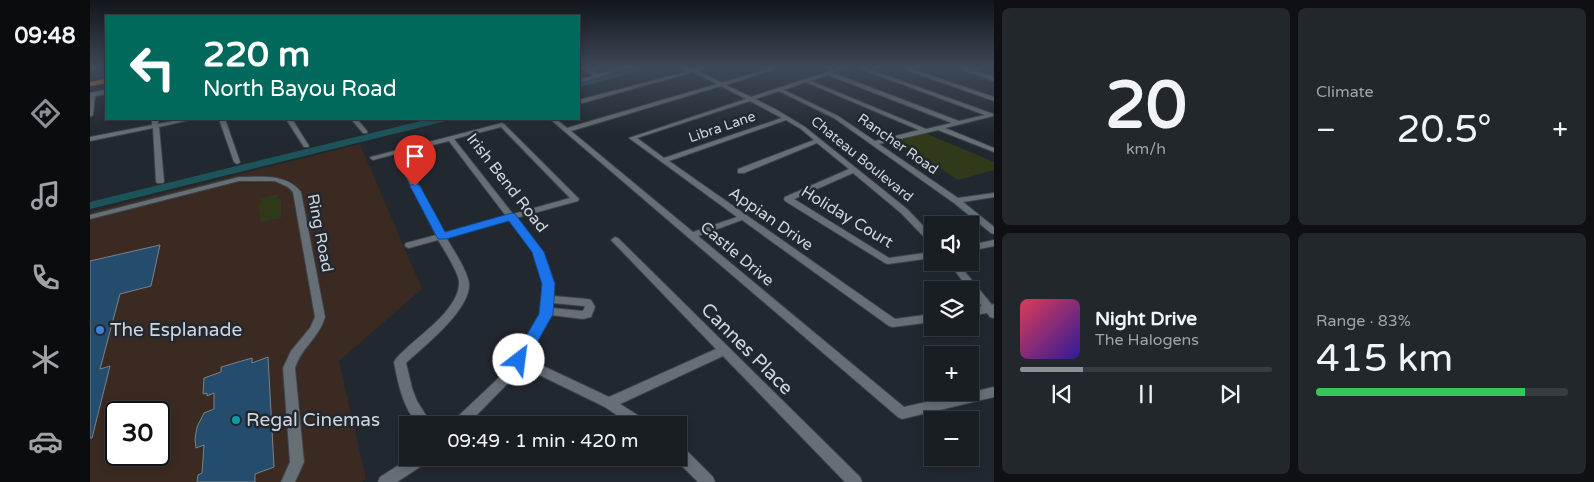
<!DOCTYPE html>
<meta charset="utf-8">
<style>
:root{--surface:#191e23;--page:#22272b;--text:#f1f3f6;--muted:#9fa2a6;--line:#373c41;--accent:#8c9099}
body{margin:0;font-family:"Varela Round",sans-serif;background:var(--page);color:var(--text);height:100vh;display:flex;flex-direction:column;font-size:19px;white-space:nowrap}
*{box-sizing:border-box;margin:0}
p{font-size:16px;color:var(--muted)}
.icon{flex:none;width:28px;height:28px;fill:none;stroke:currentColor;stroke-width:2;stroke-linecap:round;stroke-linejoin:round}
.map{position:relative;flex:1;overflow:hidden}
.panel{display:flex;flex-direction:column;gap:8px;padding:8px;background:#0e1013;width:600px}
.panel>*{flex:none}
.banner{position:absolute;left:15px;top:15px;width:475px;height:105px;border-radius:0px;box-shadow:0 2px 8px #0003,0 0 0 1px var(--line);background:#00695c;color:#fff;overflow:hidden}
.fabs{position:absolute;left:834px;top:216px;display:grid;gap:10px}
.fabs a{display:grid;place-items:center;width:55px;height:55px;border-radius:0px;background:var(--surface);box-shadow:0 2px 8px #0003,0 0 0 1px var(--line);font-size:25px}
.speed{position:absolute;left:15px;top:401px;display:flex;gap:10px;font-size:25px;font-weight:700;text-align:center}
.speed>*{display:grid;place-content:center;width:65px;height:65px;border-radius:50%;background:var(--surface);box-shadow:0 2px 8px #0003,0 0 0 1px var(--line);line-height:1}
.speed .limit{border:2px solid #111;border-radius:8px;background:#fff;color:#111}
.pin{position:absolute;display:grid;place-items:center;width:42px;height:42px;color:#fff;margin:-51px -21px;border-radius:50% 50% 50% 0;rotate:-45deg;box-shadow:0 0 5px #0007}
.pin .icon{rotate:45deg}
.me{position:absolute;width:55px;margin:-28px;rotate:30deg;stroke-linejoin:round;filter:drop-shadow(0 0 4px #0008)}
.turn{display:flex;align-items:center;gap:18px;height:105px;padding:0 15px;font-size:22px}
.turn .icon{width:65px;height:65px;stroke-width:2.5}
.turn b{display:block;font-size:35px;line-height:42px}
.big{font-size:38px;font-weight:600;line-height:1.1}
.panel .tile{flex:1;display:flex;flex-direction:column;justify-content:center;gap:8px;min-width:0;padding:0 18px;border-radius:8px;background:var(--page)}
.panel .dial{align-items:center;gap:0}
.dial b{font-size:65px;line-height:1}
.song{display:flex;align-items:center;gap:15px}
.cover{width:60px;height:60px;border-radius:8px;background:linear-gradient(135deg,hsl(350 70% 55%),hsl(250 70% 35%))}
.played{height:5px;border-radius:2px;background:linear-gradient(90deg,var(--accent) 25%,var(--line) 25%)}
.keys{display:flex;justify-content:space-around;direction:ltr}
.heat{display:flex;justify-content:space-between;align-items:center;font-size:28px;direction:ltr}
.charge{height:8px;border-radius:4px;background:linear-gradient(90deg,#34c759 83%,var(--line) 0)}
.panel .tiles{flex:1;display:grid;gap:8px;grid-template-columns:repeat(2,1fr)}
.trip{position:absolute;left:309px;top:416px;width:288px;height:50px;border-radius:0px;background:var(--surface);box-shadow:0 2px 8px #0003,0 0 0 1px var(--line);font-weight:600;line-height:50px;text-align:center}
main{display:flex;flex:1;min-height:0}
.tab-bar{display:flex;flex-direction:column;width:90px;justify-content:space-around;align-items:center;background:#0a0c0e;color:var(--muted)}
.tab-bar .icon{width:35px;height:35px}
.tab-bar .on{color:var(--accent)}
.tab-bar b{font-size:22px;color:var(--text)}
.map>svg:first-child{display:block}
.commercial{fill:#3b2a21;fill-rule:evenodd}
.green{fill:#30391a}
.water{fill:#1c545a}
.building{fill:#234c6d;stroke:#79828a}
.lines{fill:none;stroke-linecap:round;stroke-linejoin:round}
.minor-casing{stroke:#3d4449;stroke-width:2}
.highway-casing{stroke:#3d4449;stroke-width:2}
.minor{fill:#666f76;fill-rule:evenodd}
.highway{fill:#dd6d11;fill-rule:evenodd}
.route{fill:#1a73e8;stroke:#114b97}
.shop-dot{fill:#3f7fe0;stroke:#21282f;stroke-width:2}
.culture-dot{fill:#0f9aa8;stroke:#21282f;stroke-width:2}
.labels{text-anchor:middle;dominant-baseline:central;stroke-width:5;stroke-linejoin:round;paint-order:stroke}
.far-street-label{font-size:14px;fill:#d0d5d9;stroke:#21282f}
.street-label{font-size:16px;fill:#d0d5d9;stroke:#21282f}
.near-poi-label{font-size:19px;fill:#d0d5d9;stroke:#21282f;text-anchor:start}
.near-street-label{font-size:19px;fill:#d0d5d9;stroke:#21282f}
</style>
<main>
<nav class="tab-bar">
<b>09:48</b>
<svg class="icon on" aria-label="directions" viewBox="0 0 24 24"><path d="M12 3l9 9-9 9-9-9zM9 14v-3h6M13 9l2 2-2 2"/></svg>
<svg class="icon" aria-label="music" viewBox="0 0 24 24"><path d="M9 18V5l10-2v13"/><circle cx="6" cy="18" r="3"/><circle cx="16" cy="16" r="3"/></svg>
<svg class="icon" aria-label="phone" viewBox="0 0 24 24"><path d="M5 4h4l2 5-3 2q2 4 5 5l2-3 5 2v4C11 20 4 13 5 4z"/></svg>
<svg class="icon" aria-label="climate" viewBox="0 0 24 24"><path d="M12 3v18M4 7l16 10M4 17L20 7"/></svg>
<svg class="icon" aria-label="car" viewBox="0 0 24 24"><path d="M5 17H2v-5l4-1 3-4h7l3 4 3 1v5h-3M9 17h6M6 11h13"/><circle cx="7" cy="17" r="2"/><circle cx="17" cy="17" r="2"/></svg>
</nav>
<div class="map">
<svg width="904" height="482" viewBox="0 0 904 482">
<rect width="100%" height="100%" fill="#21282f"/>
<!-- commercial -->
<path class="commercial" d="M270 144 332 289 249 361 276 479 272 482H0V212ZM26 412H69V455H26Z"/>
<!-- green -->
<g class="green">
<polygon points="835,133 904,162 904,170 868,180 807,140"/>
<polygon points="188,194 188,199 191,199 191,218 171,222 168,204 171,203 170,198"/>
</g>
<!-- water -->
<g class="water">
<polygon points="551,67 567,67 489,87 489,82"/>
<polygon points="339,119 364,119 0,209 0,202"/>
</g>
<!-- building -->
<g class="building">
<polygon points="70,245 61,286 30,294 10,369 20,366 2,438 0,438 0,261"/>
<polygon points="178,357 184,467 165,474 165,482 107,482 108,475 112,473 114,445 106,448 105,439 107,427 114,413 124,409 124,393 117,396 117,393 113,394 114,378 131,372 131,367 162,358 162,363"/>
</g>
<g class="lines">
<defs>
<g id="minor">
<polygon points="11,67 11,68 0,70 0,68"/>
<polygon points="489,67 495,67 508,74 533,67 542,67 489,83 489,79 503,76"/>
<path d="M594 67H601L604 69 620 67 608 71 632 83 683 67H692L636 85 661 97 752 67H760L743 73 869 121 895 115 765 67H773L903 114V116L855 128 904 148V152L848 130 789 144 868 198 904 193V197L873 202 904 227V234L901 233 864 203 744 118 689 91 665 99 687 110 715 127 817 209 842 235V243L839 242 811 213 763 173 704 199 799 258 842 252V258L798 264 795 263 695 201 694 199 695 197 759 169 727 143 654 173H648V169L724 140 711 129 696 120 579 161 805 319 842 314V322L803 327 799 326 652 220 608 236 814 407 904 387V397L812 419 808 417 460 119H466L477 128 627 84 603 72 489 104V100L599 71ZM738 75 862 123 836 129 721 81ZM716 82 829 130 785 141 748 116 694 90ZM631 86 656 99 539 138 647 217 603 232 481 131ZM660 101 692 118 574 158 547 138Z"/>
<polygon points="808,67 816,67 904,97 904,101"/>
<polygon points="865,67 873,67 904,77 904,81"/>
<polygon points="16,90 16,94 5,96 3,115 0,117 0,93"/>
<polygon points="62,119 68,119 68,124 93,119 104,119 69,127 74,181 73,183 67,183 66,181 63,128 0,141 0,137 62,125"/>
<polygon points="129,119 135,119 150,162 149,163 147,164 144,162"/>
<polygon points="196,119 202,119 219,146 218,147 214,147"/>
<polygon points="261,119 267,119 277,131 277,133 273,133"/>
<path d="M412 123 414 124 489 199 488 201 426 218C444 241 466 264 463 296L497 299 501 300 505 307 501 317 493 319 461 315 436 358 519 397 626 349 521 240 525 237 528 238 770 477 772 482H755L633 356 530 404 557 421 558 425H541L515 407 431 366 422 379 377 425H362L363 421 414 373 451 315 454 284 444 252 419 220 356 237C363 250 374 265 378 279 387 305 333 347 316 363L322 388 327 401 342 425H328C313 407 308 384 304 362 308 355 315 350 320 345 337 330 370 306 369 282 369 273 353 248 348 240L319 248 316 247 315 245 316 243 346 235 305 154 283 160 280 158 281 157ZM411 127 480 198 423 214 364 139ZM359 141 416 216 354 233 311 153ZM462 303 494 306 495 307 493 311 462 308Z"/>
<path d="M149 177C171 177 196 173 211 192L235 317C229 338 211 348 205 368L214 462 205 482H191L200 462 193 368 201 351 220 328 225 317 203 192 198 187 185 181H149L0 219V215Z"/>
<polygon points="904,240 904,246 880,251 880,245"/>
<polygon points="858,262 867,262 902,305 904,304 904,318 900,317 897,313 880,316 880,308 892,306"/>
<polygon points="588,446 593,447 623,477 625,482 608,482 584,458 588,458"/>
<polygon points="320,458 338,458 336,463 307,482 288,482 290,477"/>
</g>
<polygon id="highway" points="16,79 16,83 0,86 0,82"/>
</defs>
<!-- minor casing -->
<use href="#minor" class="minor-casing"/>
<!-- highway casing -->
<use href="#highway" class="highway-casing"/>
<!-- minor -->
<use href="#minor" class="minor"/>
<!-- highway -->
<use href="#highway" class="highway"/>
</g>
<!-- sky -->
<linearGradient id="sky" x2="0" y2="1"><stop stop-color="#12161a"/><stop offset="0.5" stop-color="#3d4858"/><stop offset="1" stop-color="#3d4858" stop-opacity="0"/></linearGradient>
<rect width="904" height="135" fill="url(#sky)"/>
<!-- route -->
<polygon class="route" points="325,183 330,186 355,232 422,213 425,214 454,252 465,284 463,314 435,364 429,366 424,364 422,360 449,314 452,284 442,252 419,221 356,239 348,239 320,186"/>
<!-- markers -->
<circle class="shop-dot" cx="10" cy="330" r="5"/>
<circle class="culture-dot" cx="146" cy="420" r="5"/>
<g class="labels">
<!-- far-street labels -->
<g class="far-street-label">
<text transform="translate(632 127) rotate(-19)">Libra Lane</text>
<text transform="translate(808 144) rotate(35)">Rancher Road</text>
<text transform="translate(772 159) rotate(39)">Chateau Boulevard</text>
</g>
<!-- street labels -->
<g class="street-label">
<text transform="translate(417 183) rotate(52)">Irish Bend Road</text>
<text transform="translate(757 217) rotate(31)">Holiday Court</text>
<text transform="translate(681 219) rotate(35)">Appian Drive</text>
<text transform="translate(230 233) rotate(79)">Ring Road</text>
<text transform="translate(647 254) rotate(40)">Castle Drive</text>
</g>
<!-- near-poi labels -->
<g class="near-poi-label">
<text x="20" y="330">The Esplanade</text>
<text x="156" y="420">Regal Cinemas</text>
</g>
<!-- near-street labels -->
<g class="near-street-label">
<text transform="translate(657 349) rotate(45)">Cannes Place</text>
</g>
</g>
</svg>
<div class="fabs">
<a><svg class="icon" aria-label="sound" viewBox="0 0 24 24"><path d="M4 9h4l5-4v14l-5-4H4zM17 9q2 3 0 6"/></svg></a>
<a><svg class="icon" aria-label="layers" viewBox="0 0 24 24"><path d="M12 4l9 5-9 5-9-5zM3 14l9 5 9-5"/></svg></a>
<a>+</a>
<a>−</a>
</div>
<div class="speed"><div class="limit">30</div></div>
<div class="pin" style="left:325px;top:186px;background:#d93025"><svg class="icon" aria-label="arrive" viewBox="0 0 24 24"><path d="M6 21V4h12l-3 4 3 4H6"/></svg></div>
<svg class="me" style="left:429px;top:360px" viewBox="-20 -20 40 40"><circle r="19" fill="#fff"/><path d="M0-13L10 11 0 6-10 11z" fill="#1a73e8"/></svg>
<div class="trip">09:49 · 1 min · 420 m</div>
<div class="banner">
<div class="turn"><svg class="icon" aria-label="left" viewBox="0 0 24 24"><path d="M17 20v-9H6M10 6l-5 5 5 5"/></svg><div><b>220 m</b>North Bayou Road</div></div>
</div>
</div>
<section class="panel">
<div class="tiles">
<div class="tile dial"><b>20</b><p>km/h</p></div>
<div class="tile"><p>Climate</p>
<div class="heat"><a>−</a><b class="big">20.5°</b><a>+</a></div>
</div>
<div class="tile">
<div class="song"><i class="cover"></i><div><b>Night Drive</b><p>The Halogens</p></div></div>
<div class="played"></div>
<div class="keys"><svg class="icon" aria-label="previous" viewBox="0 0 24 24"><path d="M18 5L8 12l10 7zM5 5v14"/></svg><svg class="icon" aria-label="pause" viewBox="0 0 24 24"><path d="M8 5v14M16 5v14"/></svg><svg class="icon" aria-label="next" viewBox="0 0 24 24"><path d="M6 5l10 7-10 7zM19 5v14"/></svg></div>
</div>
<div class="tile"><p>Range · 83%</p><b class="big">415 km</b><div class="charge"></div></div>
</div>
</section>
</main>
